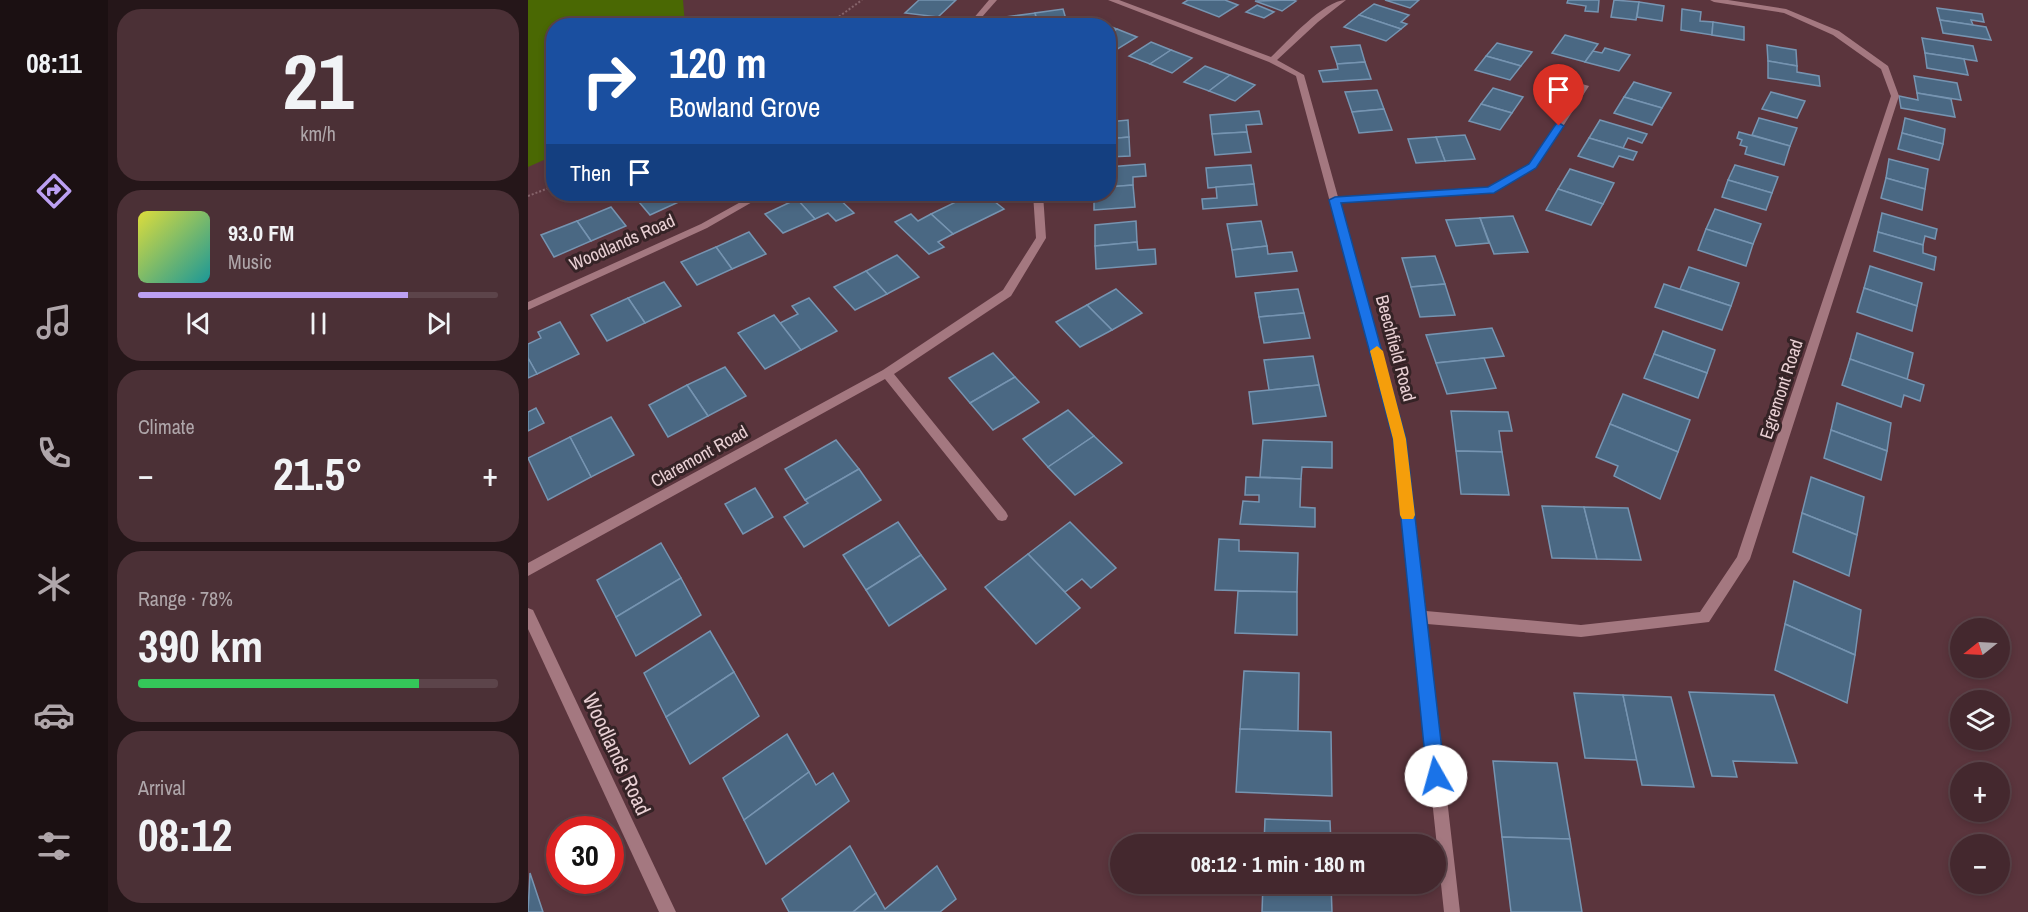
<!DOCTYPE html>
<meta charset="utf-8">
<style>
:root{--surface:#44282e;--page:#4b3036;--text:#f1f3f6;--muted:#afa6aa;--line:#5c444a;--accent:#bca0f2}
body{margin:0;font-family:"Archivo Narrow",sans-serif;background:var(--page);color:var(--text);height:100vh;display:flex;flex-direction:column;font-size:22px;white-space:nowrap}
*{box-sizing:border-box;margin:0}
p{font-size:20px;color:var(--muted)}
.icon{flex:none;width:33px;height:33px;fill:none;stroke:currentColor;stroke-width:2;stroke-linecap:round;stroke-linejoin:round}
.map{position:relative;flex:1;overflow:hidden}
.side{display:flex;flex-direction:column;gap:9px;padding:9px;background:#251619;width:420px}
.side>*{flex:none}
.banner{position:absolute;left:18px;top:18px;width:570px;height:183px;border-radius:24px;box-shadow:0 3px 9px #0003,0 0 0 2px var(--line);background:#1a4fa0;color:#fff;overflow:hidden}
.needle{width:39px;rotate:252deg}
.buttons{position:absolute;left:1422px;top:618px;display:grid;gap:12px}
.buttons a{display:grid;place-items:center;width:60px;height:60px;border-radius:50%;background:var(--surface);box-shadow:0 3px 9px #0003,0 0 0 2px var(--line);font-size:30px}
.speed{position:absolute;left:18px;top:816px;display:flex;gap:12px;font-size:30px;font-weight:700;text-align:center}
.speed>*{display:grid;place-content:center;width:78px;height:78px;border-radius:50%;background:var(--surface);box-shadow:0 3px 9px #0003,0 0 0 2px var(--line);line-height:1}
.speed .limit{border:9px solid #d22;background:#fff;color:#111}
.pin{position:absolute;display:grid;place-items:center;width:51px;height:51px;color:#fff;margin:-62px -26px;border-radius:50% 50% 50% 0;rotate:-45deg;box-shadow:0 0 6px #0007}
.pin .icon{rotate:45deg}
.me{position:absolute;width:66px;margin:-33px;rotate:353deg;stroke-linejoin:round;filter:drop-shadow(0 0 4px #0008)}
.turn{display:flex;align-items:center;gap:21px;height:126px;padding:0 24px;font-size:27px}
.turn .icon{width:78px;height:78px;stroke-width:2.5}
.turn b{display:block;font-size:42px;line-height:51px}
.then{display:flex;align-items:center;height:57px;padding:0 24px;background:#0003;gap:12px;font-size:22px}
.big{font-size:45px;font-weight:800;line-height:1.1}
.side .tile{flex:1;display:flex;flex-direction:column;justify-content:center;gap:9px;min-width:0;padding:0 21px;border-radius:24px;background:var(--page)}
.side .dial{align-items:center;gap:0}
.dial b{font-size:78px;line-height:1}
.song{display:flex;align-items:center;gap:18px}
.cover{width:72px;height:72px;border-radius:9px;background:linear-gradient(135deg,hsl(60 70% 55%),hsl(180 70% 35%))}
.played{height:6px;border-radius:3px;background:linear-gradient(90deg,var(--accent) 75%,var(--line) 75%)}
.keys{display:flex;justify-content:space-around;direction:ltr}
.heat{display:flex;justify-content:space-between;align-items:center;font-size:33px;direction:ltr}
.charge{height:9px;border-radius:4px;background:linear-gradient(90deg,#34c759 78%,var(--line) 0)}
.trip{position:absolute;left:582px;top:834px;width:336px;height:60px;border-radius:30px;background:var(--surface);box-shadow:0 3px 9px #0003,0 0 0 2px var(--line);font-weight:800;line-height:60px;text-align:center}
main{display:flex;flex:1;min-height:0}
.dock{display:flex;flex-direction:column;width:108px;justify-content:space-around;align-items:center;background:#1b1012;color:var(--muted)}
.dock .icon{width:42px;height:42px}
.dock .current{color:var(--accent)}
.dock b{font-size:27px;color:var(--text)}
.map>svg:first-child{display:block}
.green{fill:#4a6803}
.building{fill:#4a6883;stroke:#7694b1;stroke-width:1.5}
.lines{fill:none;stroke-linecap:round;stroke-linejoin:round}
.path{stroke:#86646b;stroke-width:2;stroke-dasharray:2 2;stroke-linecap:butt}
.minor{fill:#a47880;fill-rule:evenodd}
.route{fill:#1a73e8;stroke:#114b97;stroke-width:1.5}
.slow{fill:#f59e0b}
.labels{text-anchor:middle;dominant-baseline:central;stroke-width:6;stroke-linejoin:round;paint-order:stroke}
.street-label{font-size:18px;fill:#e9d0d4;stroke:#352326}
.near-street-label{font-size:21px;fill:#e9d0d4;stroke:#352326}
</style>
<main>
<nav class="dock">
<b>08:11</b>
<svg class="icon current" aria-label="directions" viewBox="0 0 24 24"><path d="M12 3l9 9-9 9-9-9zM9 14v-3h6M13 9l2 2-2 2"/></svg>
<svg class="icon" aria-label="music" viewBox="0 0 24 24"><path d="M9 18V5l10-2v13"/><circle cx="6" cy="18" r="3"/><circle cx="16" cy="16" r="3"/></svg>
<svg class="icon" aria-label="phone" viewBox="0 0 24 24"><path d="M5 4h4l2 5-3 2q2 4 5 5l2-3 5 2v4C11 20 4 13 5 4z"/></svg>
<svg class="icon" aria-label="climate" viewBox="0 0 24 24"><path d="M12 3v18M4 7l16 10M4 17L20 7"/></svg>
<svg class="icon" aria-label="car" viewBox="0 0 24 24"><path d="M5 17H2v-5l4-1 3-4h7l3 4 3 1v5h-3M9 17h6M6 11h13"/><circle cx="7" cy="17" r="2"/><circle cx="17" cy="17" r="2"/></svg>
<svg class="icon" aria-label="filters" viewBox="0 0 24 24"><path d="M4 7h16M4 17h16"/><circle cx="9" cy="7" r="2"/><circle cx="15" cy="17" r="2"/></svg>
</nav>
<section class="side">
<div class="tile dial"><b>21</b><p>km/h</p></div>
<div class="tile">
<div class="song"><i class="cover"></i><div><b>93.0 FM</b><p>Music</p></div></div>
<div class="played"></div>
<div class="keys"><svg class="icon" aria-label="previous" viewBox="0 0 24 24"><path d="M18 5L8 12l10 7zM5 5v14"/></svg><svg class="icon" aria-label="pause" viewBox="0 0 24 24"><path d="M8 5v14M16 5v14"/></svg><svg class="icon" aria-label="next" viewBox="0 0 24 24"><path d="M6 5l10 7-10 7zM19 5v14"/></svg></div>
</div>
<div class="tile"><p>Climate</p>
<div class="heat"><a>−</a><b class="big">21.5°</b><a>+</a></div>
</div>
<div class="tile"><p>Range · 78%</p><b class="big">390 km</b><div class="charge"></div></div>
<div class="tile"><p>Arrival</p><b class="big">08:12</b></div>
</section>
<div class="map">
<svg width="1500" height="912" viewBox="0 0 1500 912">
<rect width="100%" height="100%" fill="#5b353d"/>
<!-- green -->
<polygon class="green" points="0,0 155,0 157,25 26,26 25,156 0,167"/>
<!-- building -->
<g class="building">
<polygon points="391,0 428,0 410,17 377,13"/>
<polygon points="660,0 697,0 710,5 691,17 655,3"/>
<polygon points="765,0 768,1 754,11 727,1"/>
<polygon points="857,0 891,0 882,8"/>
<polygon points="1040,0 1071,0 1070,12 1057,11 1058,6 1039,3"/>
<polygon points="1086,0 1111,2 1108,20 1083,17"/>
<polygon points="1111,2 1136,6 1134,21 1109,17"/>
<polygon points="846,4 881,15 873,22 879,24 873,29 831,15"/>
<polygon points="729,5 746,12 736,18 718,12"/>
<polygon points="1409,8 1454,14 1456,22 1443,20 1445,25 1412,20"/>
<polygon points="535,9 540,26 510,26 507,13"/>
<polygon points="1154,9 1173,12 1172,21 1185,22 1184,35 1153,30"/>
<polygon points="507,13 510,26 480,26 478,17"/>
<polygon points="831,15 873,29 858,41 816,27"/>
<polygon points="1412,20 1458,27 1463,40 1415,33"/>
<polygon points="569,21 589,29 580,34 580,26 561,26"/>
<polygon points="1185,22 1216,27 1216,40 1184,35"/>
<polygon points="589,29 609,37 588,50 580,46 580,34"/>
<polygon points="1037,35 1070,44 1057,62 1024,53"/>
<polygon points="1394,38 1445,46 1449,61 1397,53"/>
<polygon points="623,42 643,50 622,64 601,56"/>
<polygon points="969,43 1004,52 993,66 958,56"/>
<polygon points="832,45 837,62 809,64 803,47"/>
<polygon points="1239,45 1268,50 1269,66 1240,61"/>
<polygon points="1077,48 1102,55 1091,71 1057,62 1065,51 1074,53"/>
<polygon points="643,50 664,58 644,73 622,64"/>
<polygon points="1397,53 1436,59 1440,75 1399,68"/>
<polygon points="958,56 993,66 982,80 947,70"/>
<polygon points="1240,61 1269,66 1269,72 1291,76 1292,86 1240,78"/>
<polygon points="837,62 843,79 795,82 791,71 810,69 809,64"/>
<polygon points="677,66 702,75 681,91 656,82"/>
<polygon points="702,75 727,85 707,101 681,91"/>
<polygon points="1386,76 1429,83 1433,100 1389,93"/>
<polygon points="1106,82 1143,93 1134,108 1096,97"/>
<polygon points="965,88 995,97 984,113 953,104"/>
<polygon points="849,90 856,109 824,112 817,92"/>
<polygon points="1243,92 1277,101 1269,118 1234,109"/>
<polygon points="1389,93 1423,99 1427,117 1373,108 1371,96 1390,100"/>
<polygon points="1096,97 1134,108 1124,125 1086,113"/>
<polygon points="953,104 984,113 972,130 941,121"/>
<polygon points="856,109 864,130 831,133 824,112"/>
<polygon points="731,111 734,124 718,125 719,132 684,134 682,115"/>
<polygon points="1231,118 1269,128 1262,146 1224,135"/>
<polygon points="1377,118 1417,129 1415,144 1374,133"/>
<polygon points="600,120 601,137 580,139 580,122"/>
<polygon points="1072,120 1119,134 1114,143 1100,138 1095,148 1061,138"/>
<polygon points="719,132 723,152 687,155 684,134"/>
<polygon points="1211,132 1262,146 1256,165 1217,154 1219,147 1212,145 1214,140 1209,138"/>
<polygon points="1374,133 1415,144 1411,160 1370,149"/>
<polygon points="937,135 947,159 917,161 908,137"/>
<polygon points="601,137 602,156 580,157 580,139"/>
<polygon points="908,137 917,161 888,163 880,139"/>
<polygon points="1061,138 1095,148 1109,152 1105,160 1091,156 1085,167 1050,156"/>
<polygon points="1361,159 1400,169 1397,189 1358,178"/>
<polygon points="617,164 618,176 605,177 605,185 580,187 580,167"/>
<polygon points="723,165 726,184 680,188 678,168"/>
<polygon points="1207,165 1250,177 1244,193 1200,180"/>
<polygon points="1042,169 1086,183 1075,204 1030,189"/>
<polygon points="1358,178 1397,189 1394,210 1353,198"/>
<polygon points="1200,180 1244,193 1238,210 1194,197"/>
<polygon points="726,184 729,205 675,209 674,199 689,198 688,187"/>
<polygon points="605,185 607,207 566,210 566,194 580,194 580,187"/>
<polygon points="1030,189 1075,204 1063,225 1018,210"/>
<polygon points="112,194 149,194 155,200 122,215 106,196"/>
<polygon points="282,194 306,194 326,213 308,221 300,213 287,219 269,199"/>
<polygon points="420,194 457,194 476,209 425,234 403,214 430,201"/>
<polygon points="269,199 287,219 255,233 237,214"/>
<polygon points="83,207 98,226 63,241 49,221"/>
<polygon points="1187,209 1233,224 1225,244 1178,229"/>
<polygon points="1354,213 1409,229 1407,239 1397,236 1395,245 1350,232"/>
<polygon points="383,214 390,221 403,214 425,234 410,242 416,247 401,254 367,222"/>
<polygon points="985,216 1000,252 966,254 952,218"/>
<polygon points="952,218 961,243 928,246 918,220"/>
<polygon points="49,221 63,241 26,257 13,235"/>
<polygon points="608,221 609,242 567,246 567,225"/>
<polygon points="733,221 739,246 704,250 699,224"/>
<polygon points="1178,229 1225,244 1218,266 1170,250"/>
<polygon points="221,232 238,254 204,269 188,247"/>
<polygon points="1350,232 1395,245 1395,253 1408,257 1406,270 1346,251"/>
<polygon points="609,242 610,250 627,249 628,264 568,269 567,246"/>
<polygon points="739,246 740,254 764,252 769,271 708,277 704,250"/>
<polygon points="188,247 204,269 169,285 153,262"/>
<polygon points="369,255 391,277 359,294 338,271"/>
<polygon points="907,256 917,284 883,287 874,258"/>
<polygon points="1342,266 1394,283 1389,306 1336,288"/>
<polygon points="1161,267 1211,283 1203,306 1152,289"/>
<polygon points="338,271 359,294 327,310 306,287"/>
<polygon points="136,282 153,306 117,323 100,298"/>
<polygon points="917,284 927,315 892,317 883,287"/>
<polygon points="1136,284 1203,306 1194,330 1127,307"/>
<polygon points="1336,288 1389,306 1384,331 1329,312"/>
<polygon points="588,289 614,313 584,330 559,305"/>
<polygon points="770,289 776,313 731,317 727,293"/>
<polygon points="100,298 117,323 79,341 63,315"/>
<polygon points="281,298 309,331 273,350 252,323 270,314 264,306"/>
<polygon points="559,305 584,330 552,347 528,322"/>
<polygon points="776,313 782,338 736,343 731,317"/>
<polygon points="246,315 273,350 237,369 210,333"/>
<polygon points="32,322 51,354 9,374 0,358 0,344 13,338 10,332"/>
<polygon points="964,328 976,356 908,363 898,335"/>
<polygon points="1135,331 1187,350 1179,373 1126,354"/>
<polygon points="1329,333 1385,353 1379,380 1322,359"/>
<polygon points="465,353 487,377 442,403 421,378"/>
<polygon points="1126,354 1179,373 1170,398 1116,378"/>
<polygon points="785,356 791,385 741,390 736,360"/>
<polygon points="0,358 9,374 0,378"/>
<polygon points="956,358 968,388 919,394 908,363"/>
<polygon points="1322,359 1396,385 1392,401 1376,395 1373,407 1314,385"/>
<polygon points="197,367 218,396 180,416 159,385"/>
<polygon points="487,377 511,402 465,430 442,403"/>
<polygon points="159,385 180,416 140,437 121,405"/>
<polygon points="791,385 798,416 725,424 721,392"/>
<polygon points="1095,394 1162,420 1150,452 1082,424"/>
<polygon points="1309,403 1363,423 1359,451 1303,430"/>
<polygon points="8,408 16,423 0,431 0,412"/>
<polygon points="540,410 566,436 520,467 495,439"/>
<polygon points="923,411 980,412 984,431 971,431 974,452 928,451"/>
<polygon points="83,417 106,455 63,477 42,437"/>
<polygon points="1082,424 1150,452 1132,499 1086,476 1090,466 1068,457"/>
<polygon points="1303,430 1359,451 1353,480 1296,458"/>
<polygon points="566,436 594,463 547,495 520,467"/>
<polygon points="42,437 63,477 20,500 0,458"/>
<polygon points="308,440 331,469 277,500 257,469"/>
<polygon points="735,440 804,442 804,468 774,467 773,479 732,477"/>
<polygon points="928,451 974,452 981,495 933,494"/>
<polygon points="331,469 353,500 276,547 256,517 280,503 277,500"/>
<polygon points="718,477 773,479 772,507 787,508 787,527 712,524 715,501 731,502 731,495 717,495"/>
<polygon points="1283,477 1336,497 1329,535 1274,513"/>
<polygon points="227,488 245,517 215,534 197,504"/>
<polygon points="1014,506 1056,507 1069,559 1024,558"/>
<polygon points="1056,507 1100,508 1113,560 1069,559"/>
<polygon points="1274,513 1329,535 1321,576 1265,552"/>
<polygon points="370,522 393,555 338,590 315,555"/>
<polygon points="542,522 588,568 563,588 554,579 537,592 500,554"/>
<polygon points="691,539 711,540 711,551 770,553 769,592 687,590"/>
<polygon points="133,543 153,578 88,617 69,580"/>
<polygon points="500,554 552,608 508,644 457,587"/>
<polygon points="393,555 418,589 361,626 338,590"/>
<polygon points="153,578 173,615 108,656 88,617"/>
<polygon points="1266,581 1333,610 1327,655 1257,624"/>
<polygon points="710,591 769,592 769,635 707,633"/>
<polygon points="1257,624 1327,655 1319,703 1247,670"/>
<polygon points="182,631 206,672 138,717 116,673"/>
<polygon points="716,671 771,673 770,731 712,729"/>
<polygon points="206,672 231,716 162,764 138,717"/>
<polygon points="1161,692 1246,695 1269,763 1205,761 1209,777 1184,776"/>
<polygon points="1046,693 1095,695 1109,760 1057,758"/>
<polygon points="1095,695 1143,697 1166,787 1114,785"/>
<polygon points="712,729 803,732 804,796 708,792"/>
<polygon points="259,734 281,772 216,820 195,778"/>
<polygon points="965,761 1029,763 1042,839 974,837"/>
<polygon points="281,772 288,785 305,773 321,801 238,864 216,820"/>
<polygon points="737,819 802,821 803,844 736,844"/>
<polygon points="974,837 1042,839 1054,912 983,912"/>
<polygon points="322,846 348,893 325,912 261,912 254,899"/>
<polygon points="409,866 428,899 412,912 325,912 348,893 357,909"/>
<polygon points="2,873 15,912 0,912"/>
<polygon points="735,884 803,884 804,912 734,912"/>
</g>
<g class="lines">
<!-- path -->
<g class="path">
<polyline points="298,26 334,0"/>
<polyline points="0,196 26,186"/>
</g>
<!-- minor -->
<g class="minor">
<polygon points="461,0 469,0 446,26 439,26"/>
<path d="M580 0H591L743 57C759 42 796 0 818 0L790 22 749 60 776 75 810 197 960 187 1002 164 1054 84 1061 86 1008 168 965 192 812 203 878 439 898 611 1053 625 1172 612 1209 557 1363 96 1353 69 1305 35 1256 13 1186 2 1182 0H1200L1258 9 1311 31 1360 66 1371 96 1222 559 1181 622 1053 637 899 624 932 912H916L885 621 883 617 884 614 866 439 768 76 741 62Z"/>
<polygon points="227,194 238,194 179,228 0,310 0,302 173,224"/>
<polygon points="505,194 515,194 518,238 483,296 366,374 478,512 480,516 478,520 474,521 470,520 357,379 0,576 0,563 355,370 475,290 508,238"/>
<polygon points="0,608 5,610 148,912 131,912 0,629"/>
</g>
</g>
<!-- route -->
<polygon class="route" points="1031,123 1036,126 1008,168 966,193 813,203 878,439 917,776 914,782 908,785 902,782 899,776 865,439 801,200 807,197 960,187 1001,164 1028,124"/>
<!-- slow -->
<polygon class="slow" points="849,346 855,351 878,439 887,515 885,519 874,519 872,515 865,439 842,351"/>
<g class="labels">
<!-- street labels -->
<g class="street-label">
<text transform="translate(94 242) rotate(-24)">Woodlands Road</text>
<text transform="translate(868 348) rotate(75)">Beechfield Road</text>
<text transform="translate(1253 389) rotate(-72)">Egremont Road</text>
<text transform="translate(171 456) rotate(-29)">Claremont Road</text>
</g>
<!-- near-street labels -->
<g class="near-street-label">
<text transform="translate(89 754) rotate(65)">Woodlands Road</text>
</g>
</g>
</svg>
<div class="buttons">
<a><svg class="needle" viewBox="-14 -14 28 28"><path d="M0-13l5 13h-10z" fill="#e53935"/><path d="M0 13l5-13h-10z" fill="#afa6aa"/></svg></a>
<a><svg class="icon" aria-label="layers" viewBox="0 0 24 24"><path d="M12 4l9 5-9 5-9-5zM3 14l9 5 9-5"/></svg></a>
<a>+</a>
<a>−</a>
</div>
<div class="speed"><div class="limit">30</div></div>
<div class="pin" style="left:1031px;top:126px;background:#d93025"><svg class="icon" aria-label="arrive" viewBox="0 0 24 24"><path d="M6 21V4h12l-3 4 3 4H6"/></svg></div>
<svg class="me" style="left:908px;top:776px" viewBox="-20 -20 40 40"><circle r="19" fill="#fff"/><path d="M0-13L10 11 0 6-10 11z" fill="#1a73e8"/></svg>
<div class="trip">08:12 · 1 min · 180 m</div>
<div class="banner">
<div class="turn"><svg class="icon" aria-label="right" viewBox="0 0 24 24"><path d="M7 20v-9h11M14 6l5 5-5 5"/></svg><div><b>120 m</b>Bowland Grove</div></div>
<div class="then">Then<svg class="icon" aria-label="arrive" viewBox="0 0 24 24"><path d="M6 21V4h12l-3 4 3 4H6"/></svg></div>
</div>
</div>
</main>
